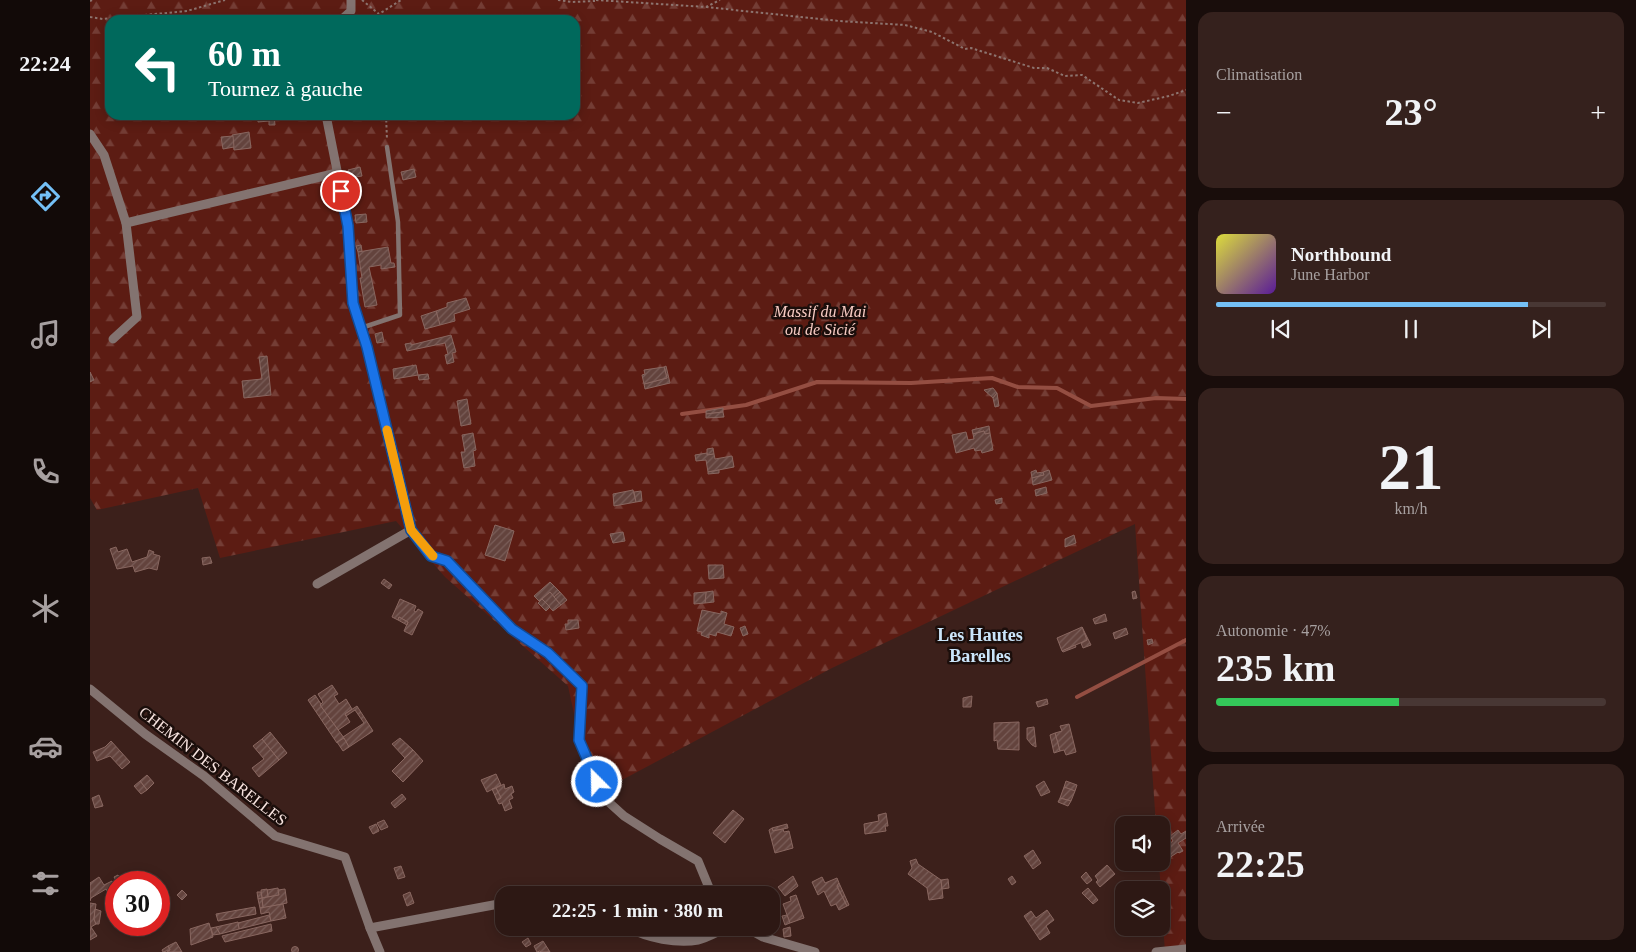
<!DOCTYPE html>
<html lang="fr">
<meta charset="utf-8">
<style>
:root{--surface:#2d1814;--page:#35211d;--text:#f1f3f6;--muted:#a7a0a0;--line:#483734;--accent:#74c0f6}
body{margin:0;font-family:Georgia,serif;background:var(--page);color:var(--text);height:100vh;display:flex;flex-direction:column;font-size:19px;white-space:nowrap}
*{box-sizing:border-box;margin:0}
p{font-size:16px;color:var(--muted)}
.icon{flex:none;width:28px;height:28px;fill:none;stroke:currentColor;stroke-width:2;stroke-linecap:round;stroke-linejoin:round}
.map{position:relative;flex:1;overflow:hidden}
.drawer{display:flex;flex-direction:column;gap:12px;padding:12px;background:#190d0b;width:450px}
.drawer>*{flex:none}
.banner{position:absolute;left:15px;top:15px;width:475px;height:105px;border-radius:15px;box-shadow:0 2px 12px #0003,0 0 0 1px var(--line);background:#00695c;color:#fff;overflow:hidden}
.buttons{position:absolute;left:1025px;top:816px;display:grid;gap:10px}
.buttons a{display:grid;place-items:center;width:55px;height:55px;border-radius:10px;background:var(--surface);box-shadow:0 2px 12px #0003,0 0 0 1px var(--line);font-size:25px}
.speed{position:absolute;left:15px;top:871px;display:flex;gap:10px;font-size:25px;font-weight:700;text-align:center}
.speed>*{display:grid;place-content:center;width:65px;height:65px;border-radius:50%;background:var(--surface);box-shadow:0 2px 12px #0003,0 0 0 1px var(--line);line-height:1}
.speed .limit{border:8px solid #d22;background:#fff;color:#111}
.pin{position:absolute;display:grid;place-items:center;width:42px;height:42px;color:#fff;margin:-21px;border:2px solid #fff;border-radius:50%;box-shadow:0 1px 5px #0007}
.me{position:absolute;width:55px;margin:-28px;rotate:337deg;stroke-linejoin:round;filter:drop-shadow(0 0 4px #0008)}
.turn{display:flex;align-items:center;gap:18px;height:105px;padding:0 20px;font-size:22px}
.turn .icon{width:65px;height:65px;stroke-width:2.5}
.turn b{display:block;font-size:35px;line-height:42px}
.big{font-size:38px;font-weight:700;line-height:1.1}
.drawer .card{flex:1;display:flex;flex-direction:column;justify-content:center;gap:8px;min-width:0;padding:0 18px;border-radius:15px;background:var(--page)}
.drawer .dial{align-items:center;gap:0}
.dial b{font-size:65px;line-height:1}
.song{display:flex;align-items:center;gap:15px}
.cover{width:60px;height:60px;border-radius:8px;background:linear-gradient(135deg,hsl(60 70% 55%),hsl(270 70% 35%))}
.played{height:5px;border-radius:2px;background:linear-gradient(90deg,var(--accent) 80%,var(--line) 80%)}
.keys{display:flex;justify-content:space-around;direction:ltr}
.heat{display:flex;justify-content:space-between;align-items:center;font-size:28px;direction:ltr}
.charge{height:8px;border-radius:4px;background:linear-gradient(90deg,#34c759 47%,var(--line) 0)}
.trip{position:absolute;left:405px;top:886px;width:285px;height:50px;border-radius:15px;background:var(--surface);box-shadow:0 2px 12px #0003,0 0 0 1px var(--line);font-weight:700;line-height:50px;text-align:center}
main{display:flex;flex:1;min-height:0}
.tabs{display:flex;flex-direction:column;width:90px;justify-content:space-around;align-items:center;background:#120a08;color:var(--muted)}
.tabs .icon{width:35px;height:35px}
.tabs .selected{color:var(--accent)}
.tabs b{font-size:22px;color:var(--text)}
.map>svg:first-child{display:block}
.forest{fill:url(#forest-firs);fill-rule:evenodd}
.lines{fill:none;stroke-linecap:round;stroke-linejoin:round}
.stream{stroke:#944e42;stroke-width:4}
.building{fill:url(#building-hatch);stroke:#896760}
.path{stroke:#8d746f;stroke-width:2;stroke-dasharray:2.5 2.5;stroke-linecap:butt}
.lane{stroke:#837370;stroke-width:4.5}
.street{stroke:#837370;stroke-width:9}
.route-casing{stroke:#114b97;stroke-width:12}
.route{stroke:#1a73e8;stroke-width:9}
.slow{stroke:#f59e0b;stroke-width:9}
.labels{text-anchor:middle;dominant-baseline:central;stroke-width:5;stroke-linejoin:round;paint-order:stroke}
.park-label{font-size:16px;font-style:italic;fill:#f6cac2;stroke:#1b0e0b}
.street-label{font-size:16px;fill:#f7e3df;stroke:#1b0e0b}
.neighbourhood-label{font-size:18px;font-weight:bold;fill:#cbe5fa;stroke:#1b0e0b}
</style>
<main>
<nav class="tabs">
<b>22:24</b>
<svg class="icon selected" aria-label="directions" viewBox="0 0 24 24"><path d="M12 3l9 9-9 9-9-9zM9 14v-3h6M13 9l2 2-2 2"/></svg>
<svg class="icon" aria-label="music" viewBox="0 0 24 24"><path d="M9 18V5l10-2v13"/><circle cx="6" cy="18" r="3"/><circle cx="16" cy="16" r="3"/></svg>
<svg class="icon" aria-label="phone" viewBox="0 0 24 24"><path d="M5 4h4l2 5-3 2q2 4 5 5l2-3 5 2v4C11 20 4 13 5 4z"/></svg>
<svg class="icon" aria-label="climate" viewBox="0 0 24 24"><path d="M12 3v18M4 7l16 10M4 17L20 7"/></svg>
<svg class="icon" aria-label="car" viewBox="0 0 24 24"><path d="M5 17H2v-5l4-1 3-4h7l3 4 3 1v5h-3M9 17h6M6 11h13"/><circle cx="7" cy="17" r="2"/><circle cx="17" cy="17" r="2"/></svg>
<svg class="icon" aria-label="filters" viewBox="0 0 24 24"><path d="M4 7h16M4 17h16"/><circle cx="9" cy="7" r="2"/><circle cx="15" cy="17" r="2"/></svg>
</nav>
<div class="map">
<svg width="1096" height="952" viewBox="0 0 1096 952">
<defs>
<pattern id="forest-firs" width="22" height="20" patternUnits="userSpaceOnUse" patternTransform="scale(1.25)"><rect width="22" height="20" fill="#5c1c13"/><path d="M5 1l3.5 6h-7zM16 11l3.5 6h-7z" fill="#743d35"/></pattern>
<pattern id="building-hatch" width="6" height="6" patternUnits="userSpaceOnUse" patternTransform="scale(1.25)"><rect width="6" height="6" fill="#63433d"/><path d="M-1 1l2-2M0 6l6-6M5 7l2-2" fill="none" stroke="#7a5e59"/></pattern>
</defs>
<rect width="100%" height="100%" fill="#3c201b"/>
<!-- forest -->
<path class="forest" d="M0 0H1096V952H1075L1069 863 1071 862V825H1066L1045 524 742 668 502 796 478 686 355 577 306 521 130 558 108 488 7 510 0 498ZM20 20H485V115H20Z"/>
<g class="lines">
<!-- stream -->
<g class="stream">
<polyline points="592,414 656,405 727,382 821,383 902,378 928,387 967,388 1001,406 1066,398 1096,399"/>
<polyline points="987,697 1096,640"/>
</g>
</g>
<!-- building -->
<g class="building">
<polygon points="168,115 184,115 185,125 179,125 179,121 168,122"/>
<polygon points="159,132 161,148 144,150 142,135"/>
<polygon points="143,136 144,147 133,149 131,137"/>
<polygon points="270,167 272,176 259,178 258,170"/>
<polygon points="324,169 326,177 313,180 311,172"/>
<polygon points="276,214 277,222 266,223 265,215"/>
<polygon points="271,245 272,251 268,252 266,246"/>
<polygon points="298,247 301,263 304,263 305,267 291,269 291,265 279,267 287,305 275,307 270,278 272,278 268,252"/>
<polygon points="376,298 380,309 364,314 365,321 350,325 346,311 357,307 357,303"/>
<polygon points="346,311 350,325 335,329 331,316"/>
<polygon points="292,332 294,342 287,343 285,334"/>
<polygon points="361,335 366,352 362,353 364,362 357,364 355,355 358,354 355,343 317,351 315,344 321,343 321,345"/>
<polygon points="177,356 181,395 154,398 152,381 172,379 169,357"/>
<polygon points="326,365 328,375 304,379 303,369"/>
<polygon points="576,366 580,383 555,389 554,384 577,378 574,367"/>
<polygon points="574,367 577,378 554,384 552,375 555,374 554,370"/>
<polygon points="0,372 4,380 0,382"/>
<polygon points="338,374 339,379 329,380 328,375"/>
<polygon points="903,388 907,393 903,398 894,390"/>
<polygon points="907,393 909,406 905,407 903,398"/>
<polygon points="377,399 381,424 371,426 367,401"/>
<polygon points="633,408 633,412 616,414 616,411"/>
<polygon points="633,412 634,417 616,418 616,414"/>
<polygon points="899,426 900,433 895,434 894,431 883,434 882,430"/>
<polygon points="894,431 895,434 900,433 903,450 892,453 891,450 885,451 884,448 866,453 862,435 876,432 878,440 884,439 883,434"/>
<polygon points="383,433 386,450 383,451 385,466 374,468 371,452 375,452 372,435"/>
<polygon points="623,448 624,454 617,455 617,449"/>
<polygon points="617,453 617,455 624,454 625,459 642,456 644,467 618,472 616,460 606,461 605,455"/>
<polygon points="629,470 629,473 618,474 618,472"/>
<polygon points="946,470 947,473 953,472 954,475 942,478 941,472"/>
<polygon points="959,470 962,480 943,485 942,478 954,475 953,472"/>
<polygon points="956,487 957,493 946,496 945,490"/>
<polygon points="543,490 546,502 524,506 523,494"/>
<polygon points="551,491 552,501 546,502 544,492"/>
<polygon points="912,498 912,503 906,504 905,500"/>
<polygon points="405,525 424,531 415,561 395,555"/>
<polygon points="533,532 535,541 523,543 520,534"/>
<polygon points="984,535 986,543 975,547 975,539"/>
<polygon points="26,547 28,552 37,549 42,562 57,557 59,550 64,552 63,554 70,556 67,570 59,568 45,572 43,566 27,569 20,549"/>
<polygon points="120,557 122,563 113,565 112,558"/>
<polygon points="618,565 633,565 634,578 619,579"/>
<polygon points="294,579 302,585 299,589 291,583"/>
<polygon points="460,582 470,592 464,597 460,592 449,601 444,596"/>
<polygon points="623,591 624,602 615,603 616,592"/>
<polygon points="1045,591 1047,598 1043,599 1042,592"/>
<polygon points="460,592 471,605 463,611 452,599"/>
<polygon points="470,592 477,600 471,605 464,597"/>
<polygon points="616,592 615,603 604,604 604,593"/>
<polygon points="310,599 326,606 324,611 326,612 328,609 333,612 322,635 314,631 318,622 309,617 308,620 302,617"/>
<polygon points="452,599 460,607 456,611 448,603"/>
<polygon points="612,610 631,614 631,611 637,613 634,624 644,627 641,636 627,632 626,636 619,634 619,638 611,635 612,632 607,631"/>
<polygon points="1015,614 1017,621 1005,624 1003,619"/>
<polygon points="309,617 318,622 317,625 308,620"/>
<polygon points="478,620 488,620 489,628 476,630 475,624 478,624"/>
<polygon points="655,626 658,634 653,636 650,628"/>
<polygon points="992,627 1001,645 993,648 991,643 997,640"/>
<polygon points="992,627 997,640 972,651 967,638"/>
<polygon points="1036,628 1038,634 1025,639 1023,633"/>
<polygon points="1062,639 1063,643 1058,645 1057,640"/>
<polygon points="985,645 986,647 973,652 972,651"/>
<polygon points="242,685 248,694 244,696 249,704 256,699 262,709 255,714 260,722 248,730 230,705 233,702 228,694"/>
<polygon points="225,695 231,704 230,705 254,738 247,743 218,700"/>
<polygon points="882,696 881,707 873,707 873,698"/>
<polygon points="957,699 958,704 948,707 946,702"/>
<polygon points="267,706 283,731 259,747 253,737 274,723 265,710 256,716 255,714"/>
<polygon points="929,722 929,750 908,749 907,740 904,741 904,723"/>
<polygon points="979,724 986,752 976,755 974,750 970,751 965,733 972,731 970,726"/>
<polygon points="944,727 946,746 946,747 942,745 937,739 937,728"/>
<polygon points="180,732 197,753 189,760 172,739"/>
<polygon points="965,733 970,751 964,753 960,735"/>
<polygon points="254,738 259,747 253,751 247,742"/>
<polygon points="310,738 323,750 315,758 302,744"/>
<polygon points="172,739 189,760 169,777 162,768 174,759 163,746"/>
<polygon points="21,741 40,762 32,769 20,756 7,761 3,752 15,747"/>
<polygon points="323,750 333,761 313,782 302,771"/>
<polygon points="406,774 411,785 397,792 391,780"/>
<polygon points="57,775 64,783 57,790 50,781"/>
<polygon points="50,781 57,790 51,794 44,786"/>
<polygon points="954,781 960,792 951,796 946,786"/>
<polygon points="976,781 987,785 985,791 974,787"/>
<polygon points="414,784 415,789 422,786 424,792 421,794 423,798 419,800 422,808 415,811 412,803 409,804 407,800 411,798 406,788"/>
<polygon points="974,787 985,791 981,801 970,798"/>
<polygon points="406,788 411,798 407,800 402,789"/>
<polygon points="312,794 316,799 305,808 301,803"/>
<polygon points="9,795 13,806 5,808 2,798"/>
<polygon points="970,798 981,801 978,806 968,802"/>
<polygon points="643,810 654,819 635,843 623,833"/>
<polygon points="796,813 798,826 795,826 796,831 775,834 774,824 789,821 788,815"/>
<polygon points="294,820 298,827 291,830 287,823"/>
<polygon points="286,824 289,831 283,834 279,827"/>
<polygon points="697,824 698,828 683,831 682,828"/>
<polygon points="682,828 683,831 693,829 694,832 699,831 703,848 685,853 679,830"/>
<polygon points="1088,830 1091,834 1096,831 1096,838 1088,843 1093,851 1089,853 1088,852 1079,858 1073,848 1083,841 1080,836"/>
<polygon points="943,850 951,863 943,869 934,856"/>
<polygon points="826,859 828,864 851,880 853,898 839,900 837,888 818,874 822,868 820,861"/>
<polygon points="1017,865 1025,874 1010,887 1006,882 1008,880 1005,876"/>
<polygon points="311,866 315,877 308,879 304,868"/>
<polygon points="996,872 1002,880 997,884 991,877"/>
<polygon points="28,875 32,882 27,882 24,877"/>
<polygon points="703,876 708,886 695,896 688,887"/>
<polygon points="922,876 926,882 922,885 918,879"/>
<polygon points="9,877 14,885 22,881 26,889 26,893 20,896 16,889 1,898 0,901 0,883"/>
<polygon points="732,877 735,883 747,878 749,883 747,886 757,906 749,910 746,904 741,906 734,891 728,895 722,882"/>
<polygon points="858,879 859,888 852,889 851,880"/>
<polygon points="749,883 759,905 757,906 747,886"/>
<polygon points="188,888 189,895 178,897 177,890"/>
<polygon points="998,888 1008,900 1003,904 992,893"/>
<polygon points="177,889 178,897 172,898 171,890"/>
<polygon points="195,889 197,903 173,908 172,898 189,895 188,890"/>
<polygon points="92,890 97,895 92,900 87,895"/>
<polygon points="167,892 171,892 172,898 168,899"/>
<polygon points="320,892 324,903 317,906 313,895"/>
<polygon points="706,895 714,918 700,923 693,904 701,901 700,897"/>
<polygon points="172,898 173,908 170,908 168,899"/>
<polygon points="0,903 6,904 4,919 6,924 1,927 7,936 0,940"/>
<polygon points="193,904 196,918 181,921 179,912 171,914 170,908"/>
<polygon points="165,907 166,914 128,921 126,914"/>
<polygon points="5,909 11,911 9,924 6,924 4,919"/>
<polygon points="957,910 964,920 956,926 960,933 950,940 934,916 941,911 946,918"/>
<polygon points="179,915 181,921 149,929 148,923"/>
<polygon points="697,915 700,923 695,925 692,916"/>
<polygon points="148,922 149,929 130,934 126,927"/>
<polygon points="119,923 123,937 101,945 100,929"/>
<polygon points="181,924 182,931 135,942 132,936"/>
<polygon points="126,927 130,934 123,935 121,928"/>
<polygon points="700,927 701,936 694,937 693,929"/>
<polygon points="438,938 441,944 436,947 432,942"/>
<polygon points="453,941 460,952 451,952 450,951 447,952 444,946"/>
<polygon points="86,942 92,952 77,952 80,950 78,946"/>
<polygon points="78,946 80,950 73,952 72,950"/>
<circle cx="205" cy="950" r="3.5"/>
</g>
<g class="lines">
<!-- path -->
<g class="path">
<polyline points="272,0 289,14 311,0"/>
<polyline points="468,0 482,2 505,1"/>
<polyline points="506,0 616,7 630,0"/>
<polyline points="0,1 2,0"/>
<polyline points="616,7 749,21 815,25 842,32 875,49 881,48 944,68 957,68 975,76 992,75 1029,100 1048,103 1079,96 1096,90"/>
<polyline points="0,17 13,19 97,11 135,0"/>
<polyline points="296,115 297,140"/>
</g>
<!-- lane -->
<polyline class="lane" points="271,328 310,315 308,222 297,147"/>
<!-- street -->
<g class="street">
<polyline points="251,20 261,11 261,0"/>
<polyline points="236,115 258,226 263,303 277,347 321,530 341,556 357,561 422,629 458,653 492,686 489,740 513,797 534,816 570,839 608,861 622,895"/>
<polyline points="0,134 14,155 36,223 47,317 23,339"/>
<polyline points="36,223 247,173"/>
<polyline points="227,584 321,530"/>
<polyline points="0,689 55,734 114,776 185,836 255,857 280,928 290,952"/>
<polyline points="458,895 482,891 488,895"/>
<polyline points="280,928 414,903"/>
<path d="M540 928C556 938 588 944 608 940 617 938 627 932 636 928"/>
<polyline points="657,928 673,937 725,952"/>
<polyline points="609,939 613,928"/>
<polyline points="1066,952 1096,949"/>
</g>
</g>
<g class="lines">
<defs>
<polyline id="route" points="251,191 258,226 263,303 277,347 321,530 341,556 357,561 422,629 458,653 492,686 489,740 507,782"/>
</defs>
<!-- route casing -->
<use href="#route" class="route-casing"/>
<!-- route -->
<use href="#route" class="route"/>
<!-- slow -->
<polyline class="slow" points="297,430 321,530 343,556"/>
</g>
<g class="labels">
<!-- park labels -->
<g class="park-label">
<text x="730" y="311">Massif du Mai<tspan x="730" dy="18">ou de Sicié</tspan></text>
</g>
<!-- street labels -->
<g class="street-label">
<text transform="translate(123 766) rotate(38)">CHEMIN DES BARELLES</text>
</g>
<!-- neighbourhood labels -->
<g class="neighbourhood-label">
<text x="890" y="635">Les Hautes<tspan x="890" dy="21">Barelles</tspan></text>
</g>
</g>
</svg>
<div class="buttons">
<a><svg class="icon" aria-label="sound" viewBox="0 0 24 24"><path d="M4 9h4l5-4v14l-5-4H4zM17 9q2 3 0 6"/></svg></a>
<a><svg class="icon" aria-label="layers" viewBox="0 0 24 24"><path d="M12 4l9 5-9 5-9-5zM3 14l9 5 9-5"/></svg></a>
</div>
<div class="speed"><div class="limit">30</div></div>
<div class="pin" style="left:251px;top:191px;background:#d93025"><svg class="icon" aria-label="arrive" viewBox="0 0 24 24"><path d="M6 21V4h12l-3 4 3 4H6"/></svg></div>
<svg class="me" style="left:507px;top:782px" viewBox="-20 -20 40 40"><circle r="17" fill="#1a73e8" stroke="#fff" stroke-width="3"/><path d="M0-11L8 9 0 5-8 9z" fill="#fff"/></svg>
<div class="trip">22:25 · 1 min · 380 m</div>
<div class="banner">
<div class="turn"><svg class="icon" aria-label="left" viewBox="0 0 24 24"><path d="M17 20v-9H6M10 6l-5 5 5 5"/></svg><div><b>60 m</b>Tournez à gauche</div></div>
</div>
</div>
<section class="drawer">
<div class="card"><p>Climatisation</p>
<div class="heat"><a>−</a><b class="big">23°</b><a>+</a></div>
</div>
<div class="card">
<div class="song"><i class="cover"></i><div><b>Northbound</b><p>June Harbor</p></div></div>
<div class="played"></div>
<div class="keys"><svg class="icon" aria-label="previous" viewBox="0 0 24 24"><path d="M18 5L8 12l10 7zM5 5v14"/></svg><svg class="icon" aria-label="pause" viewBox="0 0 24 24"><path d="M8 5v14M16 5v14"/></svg><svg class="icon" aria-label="next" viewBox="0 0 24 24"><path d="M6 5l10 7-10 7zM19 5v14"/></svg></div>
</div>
<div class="card dial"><b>21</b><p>km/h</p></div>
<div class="card"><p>Autonomie · 47%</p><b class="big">235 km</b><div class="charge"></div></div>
<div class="card"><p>Arrivée</p><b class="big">22:25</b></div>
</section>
</main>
